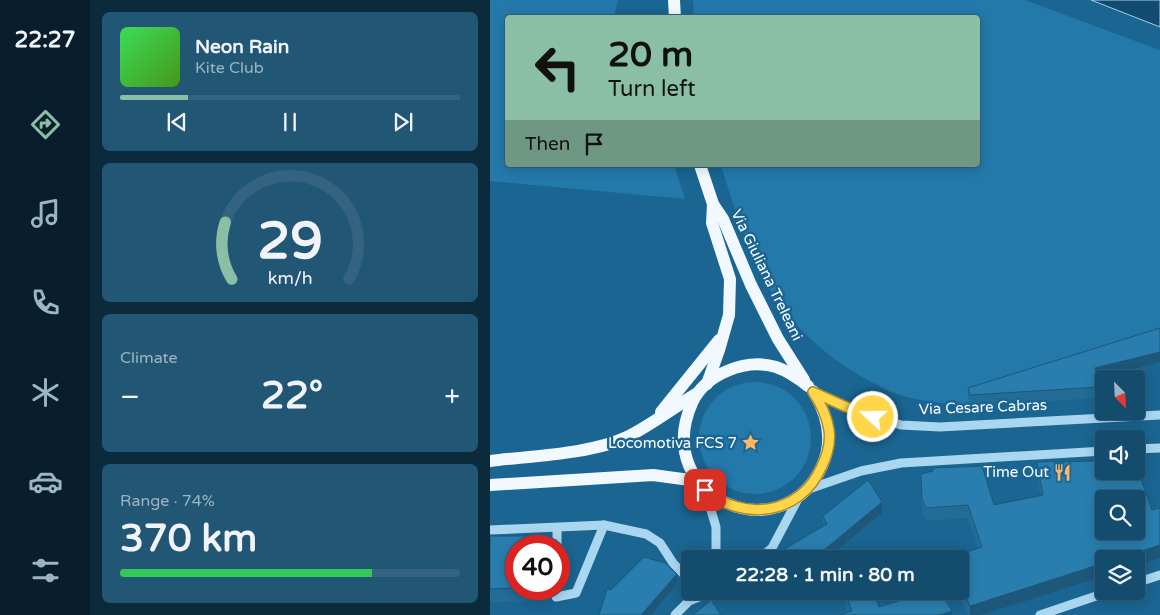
<!DOCTYPE html>
<meta charset="utf-8">
<style>
:root{--surface:#144c6d;--page:#215675;--text:#f1f3f6;--muted:#9db4c2;--line:#336380;--accent:#8abfa5}
body{margin:0;font-family:"Varela Round",sans-serif;background:var(--page);color:var(--text);height:100vh;display:flex;flex-direction:column;font-size:19px;white-space:nowrap}
*{box-sizing:border-box;margin:0}
p{font-size:16px;color:var(--muted)}
.icon{flex:none;width:28px;height:28px;fill:none;stroke:currentColor;stroke-width:2;stroke-linecap:round;stroke-linejoin:round}
.map{position:relative;flex:1;overflow:hidden}
.panel{display:flex;flex-direction:column;gap:12px;padding:12px;background:#0b2a3c;width:400px}
.panel>*{flex:none}
.banner{position:absolute;left:15px;top:15px;width:475px;height:152px;border-radius:5px;box-shadow:0 2px 12px #0003,0 0 0 1px var(--line);background:#8abfa5;color:#111;overflow:hidden}
.needle{width:32px;rotate:156deg}
.fabs{position:absolute;left:605px;top:370px;display:grid;gap:10px}
.fabs a{display:grid;place-items:center;width:50px;height:50px;border-radius:5px;background:var(--surface);box-shadow:0 2px 12px #0003,0 0 0 1px var(--line);font-size:25px}
.speed{position:absolute;left:15px;top:535px;display:flex;gap:10px;font-size:25px;font-weight:700;text-align:center}
.speed>*{display:grid;place-content:center;width:65px;height:65px;border-radius:50%;background:var(--surface);box-shadow:0 2px 12px #0003,0 0 0 1px var(--line);line-height:1}
.speed .limit{border:8px solid #d22;background:#fff;color:#111}
.pin{position:absolute;display:grid;place-items:center;width:42px;height:42px;color:#fff;margin:-21px;border-radius:10px;box-shadow:0 2px 8px #0006}
.me{position:absolute;width:55px;margin:-28px;rotate:291deg;stroke-linejoin:round;filter:drop-shadow(0 0 4px #0008)}
.turn{display:flex;align-items:center;gap:18px;height:105px;padding:0 20px;font-size:22px}
.turn .icon{width:65px;height:65px;stroke-width:2.5}
.turn b{display:block;font-size:35px;line-height:42px}
.then{display:flex;align-items:center;height:48px;padding:0 20px;background:#0003;gap:10px;font-size:19px}
.big{font-size:38px;font-weight:700;line-height:1.1}
.panel .card{flex:1;display:flex;flex-direction:column;justify-content:center;gap:8px;min-width:0;padding:0 18px;border-radius:8px;background:var(--page)}
.panel .dial{align-items:center;gap:0}
.dial svg{height:130px;overflow:visible;fill:none;stroke:var(--line);stroke-width:7;stroke-linecap:round;text-anchor:middle}
.dial text{fill:var(--text);stroke:none}
.song{display:flex;align-items:center;gap:15px}
.cover{width:60px;height:60px;border-radius:8px;background:linear-gradient(135deg,hsl(130 70% 55%),hsl(100 70% 35%))}
.played{height:5px;border-radius:2px;background:linear-gradient(90deg,var(--accent) 20%,var(--line) 20%)}
.keys{display:flex;justify-content:space-around;direction:ltr}
.heat{display:flex;justify-content:space-between;align-items:center;font-size:28px;direction:ltr}
.charge{height:8px;border-radius:4px;background:linear-gradient(90deg,#34c759 74%,var(--line) 0)}
.trip{position:absolute;left:191px;top:550px;width:288px;height:50px;border-radius:5px;background:var(--surface);box-shadow:0 2px 12px #0003,0 0 0 1px var(--line);font-weight:700;line-height:50px;text-align:center}
main{display:flex;flex:1;min-height:0}
.dock{display:flex;flex-direction:column;width:90px;justify-content:space-around;align-items:center;background:#081e2c;color:var(--muted)}
.dock .icon{width:35px;height:35px}
.dock .active{color:var(--accent)}
.dock b{font-size:22px;color:var(--text)}
.map>svg:first-child{display:block}
.green{fill:#2379aa}
.water{fill:#124b6f;stroke:#9dd4f1}
.lines{fill:none;stroke-linecap:round;stroke-linejoin:round}
.minor{stroke:#aad6ef;stroke-width:9}
.major{stroke:#f1f9ff;stroke-width:12}
.wall{fill:#236c96}
.shaded-wall{fill:#1d587a}
.building{fill:#297eaf;stroke:#1d587a;fill-rule:evenodd}
.route-casing{stroke:#a68a30;stroke-width:12}
.route{stroke:#ffd54a;stroke-width:9}
.labels{text-anchor:middle;dominant-baseline:central;stroke-width:5;stroke-linejoin:round;paint-order:stroke}
.street-label{font-size:15px;fill:#fff;stroke:#1a6591}
.poi-label{font-size:15px;fill:#fff;stroke:#1a6591;text-anchor:end}
</style>
<main>
<nav class="dock">
<b>22:27</b>
<svg class="icon active" aria-label="directions" viewBox="0 0 24 24"><path d="M12 3l9 9-9 9-9-9zM9 14v-3h6M13 9l2 2-2 2"/></svg>
<svg class="icon" aria-label="music" viewBox="0 0 24 24"><path d="M9 18V5l10-2v13"/><circle cx="6" cy="18" r="3"/><circle cx="16" cy="16" r="3"/></svg>
<svg class="icon" aria-label="phone" viewBox="0 0 24 24"><path d="M5 4h4l2 5-3 2q2 4 5 5l2-3 5 2v4C11 20 4 13 5 4z"/></svg>
<svg class="icon" aria-label="climate" viewBox="0 0 24 24"><path d="M12 3v18M4 7l16 10M4 17L20 7"/></svg>
<svg class="icon" aria-label="car" viewBox="0 0 24 24"><path d="M5 17H2v-5l4-1 3-4h7l3 4 3 1v5h-3M9 17h6M6 11h13"/><circle cx="7" cy="17" r="2"/><circle cx="17" cy="17" r="2"/></svg>
<svg class="icon" aria-label="filters" viewBox="0 0 24 24"><path d="M4 7h16M4 17h16"/><circle cx="9" cy="7" r="2"/><circle cx="15" cy="17" r="2"/></svg>
</nav>
<section class="panel">
<div class="card">
<div class="song"><i class="cover"></i><div><b>Neon Rain</b><p>Kite Club</p></div></div>
<div class="played"></div>
<div class="keys"><svg class="icon" aria-label="previous" viewBox="0 0 24 24"><path d="M18 5L8 12l10 7zM5 5v14"/></svg><svg class="icon" aria-label="pause" viewBox="0 0 24 24"><path d="M8 5v14M16 5v14"/></svg><svg class="icon" aria-label="next" viewBox="0 0 24 24"><path d="M6 5l10 7-10 7zM19 5v14"/></svg></div>
</div>
<div class="card dial"><svg viewBox="0 0 100 80">
<path d="M14 69A42 42 0 1 1 86 69"/>
<path d="M14 69A42 42 0 0 1 10 34" stroke="#8abfa5"/>
<text x="50" y="56" font-size="32" font-weight="700">29</text>
<text x="50" y="72" font-size="11">km/h</text>
</svg></div>
<div class="card"><p>Climate</p>
<div class="heat"><a>−</a><b class="big">22°</b><a>+</a></div>
</div>
<div class="card"><p>Range · 74%</p><b class="big">370 km</b><div class="charge"></div></div>
</section>
<div class="map">
<svg width="670" height="615" viewBox="0 0 670 615">
<rect width="100%" height="100%" fill="#1a6591"/>
<!-- green -->
<g class="green">
<polygon points="0,0 128,0 124,17 18,18 18,165 184,165 195,199 0,181"/>
<path d="M203 0H535L670 50V339L495 394 498 405C467 405 431 403 401 392 394 389 388 385 381 382 348 364 320 342 296 313 265 275 245 212 231 165H488V18L204 17Z"/>
<circle cx="265" cy="438" r="56"/>
</g>
<!-- water -->
<polygon class="water" points="601,0 670,0 670,27"/>
<g class="lines">
<!-- minor -->
<g class="minor">
<polyline points="322,391 354,406 411,425 450,427 670,415"/>
<polyline points="646,449 670,448"/>
<polyline points="215,490 226,527 226,559"/>
<polyline points="316,490 371,471 411,463 614,451"/>
<polyline points="0,530 114,525 156,534 170,543 183,563 200,581"/>
<polyline points="67,546 67,528"/>
<polyline points="269,559 282,548 310,495"/>
<polyline points="646,583 670,575"/>
<polyline points="66,589 66,597 86,593 114,525"/>
<polyline points="199,601 224,591"/>
<polyline points="185,615 199,601 204,591"/>
<polyline points="550,615 621,591"/>
</g>
<!-- major -->
<g class="major">
<polyline points="184,0 185,18"/>
<polyline points="210,165 223,204 233,219 261,285 288,339 314,380"/>
<polyline points="217,384 229,350 239,315 240,279 222,223 223,204"/>
<path d="M318 386C308 378 298 371 286 367 256 358 215 374 202 403 160 499 293 553 332 466 344 440 338 415 323 391"/>
<polyline points="171,412 229,340"/>
<path d="M0 461C40 456 102 454 137 437 161 425 183 408 206 394"/>
<polyline points="0,485 163,475 207,481"/>
</g>
</g>
<!-- wall -->
<g class="wall">
<polygon points="607,378 609,387 609,398 480,406 478,398 478,388"/>
<polygon points="547,462 614,559 614,576 491,615 478,615 467,591 470,591 470,559 488,548 478,518 436,521 432,512 431,474 504,505 550,496 547,475"/>
<polygon points="392,513 333,526 333,516"/>
<polygon points="0,536 26,589 39,589 39,602 0,602"/>
<polygon points="356,595 389,607 462,615 357,612 356,608"/>
</g>
<!-- shaded-wall -->
<g class="shaded-wall">
<polygon points="670,352 670,362 605,379 605,368"/>
<polygon points="392,502 392,513 336,559 323,559"/>
<polygon points="670,545 670,558 646,566 646,559 627,559"/>
<polygon points="614,563 614,576 491,615 480,615 480,606"/>
<polygon points="187,574 187,584 161,615 151,615"/>
<polygon points="462,611 462,615 449,615"/>
</g>
<!-- building -->
<g class="building">
<polygon points="670,328 670,352 605,368 609,387 480,395 478,388"/>
<path d="M614 461V471H646V465L662 510 670 508V545L627 559H614V563L480 606 470 584V559H459L458 558 492 547 478 505 436 508 432 499 431 474 443 471V468L492 466 504 505 553 495 547 462ZM614 499H646V531H614Z"/>
<polygon points="378,480 392,502 323,559 279,559 279,558 337,524 333,516"/>
<polygon points="0,536 38,536 38,546 26,546 26,588 0,589"/>
<polygon points="154,557 175,563 187,574 151,615 109,615 117,589 121,590"/>
<polygon points="366,591 384,591 389,607 441,591 450,591 462,611 449,615 349,615 362,611 356,595"/>
<polygon points="221,600 231,615 203,615"/>
</g>
<g class="lines">
<defs>
<path id="route" d="M215 490C253 522 310 515 331 468 337 456 341 444 339 430 337 416 331 404 323 392L354 406 383 417"/>
</defs>
<!-- route casing -->
<use href="#route" class="route-casing"/>
<!-- route -->
<use href="#route" class="route"/>
</g>
<!-- icons -->
<defs>
<symbol id="sight-bare" viewBox="-9 -9 18 18"><path d="M0-6L1.8-2.2L6-1.7L2.9 1.2L3.7 5.4L0 3.3L-3.7 5.4L-2.9 1.2L-6-1.7L-1.8-2.2Z" fill="#ffb767" stroke="#1a6591" stroke-width="2.5" paint-order="stroke"/></symbol>
<symbol id="restaurant-bare" viewBox="-9 -9 18 18"><path d="M-5-6h1v4h1v-4h1v4h1v-4h1v5L-1.5 .5V6h-2V.5L-5-1ZM5-6V6H3V1.5H1.5Q1.5-4 5-6Z" fill="#ffb767" stroke="#1a6591" stroke-width="2.5" paint-order="stroke"/></symbol>
</defs>
<g fill-rule="evenodd">
<use href="#sight-bare" x="248" y="430" width="25" height="25"/>
<use href="#restaurant-bare" x="560" y="460" width="25" height="25"/>
</g>
<g class="labels">
<!-- street labels -->
<g class="street-label">
<text transform="translate(277 275) rotate(64)">Via Giuliana Treleani</text>
<text transform="translate(493 407) rotate(-2)">Via Cesare Cabras</text>
</g>
<!-- poi labels -->
<g class="poi-label">
<text x="247" y="443">Locomotiva FCS 7</text>
<text x="559" y="472">Time Out</text>
</g>
</g>
</svg>
<div class="fabs">
<a><svg class="needle" viewBox="-14 -14 28 28"><path d="M0-13l5 13h-10z" fill="#e53935"/><path d="M0 13l5-13h-10z" fill="#9db4c2"/></svg></a>
<a><svg class="icon" aria-label="sound" viewBox="0 0 24 24"><path d="M4 9h4l5-4v14l-5-4H4zM17 9q2 3 0 6"/></svg></a>
<a><svg class="icon" aria-label="search" viewBox="0 0 24 24"><circle cx="10" cy="10" r="6"/><path d="M15 15l6 6"/></svg></a>
<a><svg class="icon" aria-label="layers" viewBox="0 0 24 24"><path d="M12 4l9 5-9 5-9-5zM3 14l9 5 9-5"/></svg></a>
</div>
<div class="speed"><div class="limit">40</div></div>
<div class="pin" style="left:215px;top:490px;background:#d93025"><svg class="icon" aria-label="arrive" viewBox="0 0 24 24"><path d="M6 21V4h12l-3 4 3 4H6"/></svg></div>
<svg class="me" style="left:383px;top:417px" viewBox="-20 -20 40 40"><circle r="17" fill="#ffd54a" stroke="#fff" stroke-width="3"/><path d="M0-11L8 9 0 5-8 9z" fill="#fff"/></svg>
<div class="trip">22:28 · 1 min · 80 m</div>
<div class="banner">
<div class="turn"><svg class="icon" aria-label="left" viewBox="0 0 24 24"><path d="M17 20v-9H6M10 6l-5 5 5 5"/></svg><div><b>20 m</b>Turn left</div></div>
<div class="then">Then<svg class="icon" aria-label="arrive" viewBox="0 0 24 24"><path d="M6 21V4h12l-3 4 3 4H6"/></svg></div>
</div>
</div>
</main>
